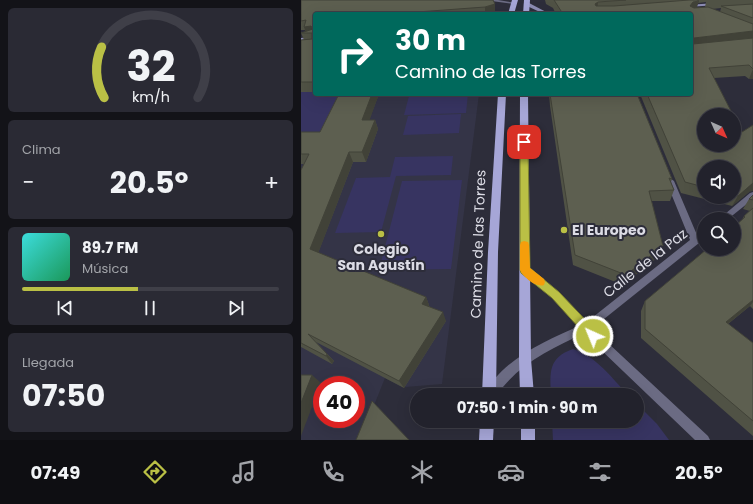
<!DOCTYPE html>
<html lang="es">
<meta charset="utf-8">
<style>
:root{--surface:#22222c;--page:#2a2a34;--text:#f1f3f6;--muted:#a2a4a9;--line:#3f3f48;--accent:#bac045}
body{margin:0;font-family:Poppins,sans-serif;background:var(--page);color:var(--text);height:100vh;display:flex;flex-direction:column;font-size:15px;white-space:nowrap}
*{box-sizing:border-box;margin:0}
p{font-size:13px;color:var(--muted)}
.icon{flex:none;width:22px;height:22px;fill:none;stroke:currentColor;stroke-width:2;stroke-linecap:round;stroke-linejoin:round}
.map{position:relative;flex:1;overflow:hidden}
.details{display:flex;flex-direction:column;gap:8px;padding:8px;background:#131318;width:301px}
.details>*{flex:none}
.banner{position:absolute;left:12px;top:12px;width:380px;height:84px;border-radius:4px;box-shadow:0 4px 16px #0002,0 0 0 1px var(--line);background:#00695c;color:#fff;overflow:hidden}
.needle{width:26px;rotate:135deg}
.controls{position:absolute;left:396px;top:108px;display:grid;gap:8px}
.controls a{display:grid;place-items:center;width:44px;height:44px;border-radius:50%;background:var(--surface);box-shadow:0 4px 16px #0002,0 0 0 1px var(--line);font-size:20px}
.speed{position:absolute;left:12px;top:376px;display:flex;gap:8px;font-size:20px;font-weight:700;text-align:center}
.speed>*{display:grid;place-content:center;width:52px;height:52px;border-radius:50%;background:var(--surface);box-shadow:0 4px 16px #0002,0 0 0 1px var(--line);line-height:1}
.speed .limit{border:6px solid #d22;background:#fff;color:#111}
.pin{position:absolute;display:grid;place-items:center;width:34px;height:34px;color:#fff;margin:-17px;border-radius:8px;box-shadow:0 2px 6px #0006}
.me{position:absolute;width:44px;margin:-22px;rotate:316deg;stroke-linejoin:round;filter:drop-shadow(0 0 3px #0008)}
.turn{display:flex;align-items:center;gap:14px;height:84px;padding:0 16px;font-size:18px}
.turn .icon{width:52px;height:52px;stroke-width:2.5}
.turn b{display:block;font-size:28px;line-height:34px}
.big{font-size:30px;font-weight:700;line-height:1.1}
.details .tile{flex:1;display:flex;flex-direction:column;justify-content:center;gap:6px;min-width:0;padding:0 14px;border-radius:6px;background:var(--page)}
.details .dial{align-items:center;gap:0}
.dial svg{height:104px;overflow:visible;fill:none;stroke:var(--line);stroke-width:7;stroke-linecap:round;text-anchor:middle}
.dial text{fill:var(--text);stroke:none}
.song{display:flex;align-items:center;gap:12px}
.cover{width:48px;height:48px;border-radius:6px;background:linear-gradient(135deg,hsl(180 70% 55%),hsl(150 70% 35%))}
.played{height:4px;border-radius:2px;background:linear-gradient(90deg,var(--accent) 45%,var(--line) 45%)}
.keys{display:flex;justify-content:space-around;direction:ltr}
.heat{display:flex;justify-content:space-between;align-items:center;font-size:22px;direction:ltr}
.trip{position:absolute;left:109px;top:388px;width:234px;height:40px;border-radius:20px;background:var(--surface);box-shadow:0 4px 16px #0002,0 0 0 1px var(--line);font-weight:700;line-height:40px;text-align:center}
.menu{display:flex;height:64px;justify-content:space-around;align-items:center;background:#0e0e12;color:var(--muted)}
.menu .icon{width:28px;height:28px}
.menu .on{color:var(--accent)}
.menu b{font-size:18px;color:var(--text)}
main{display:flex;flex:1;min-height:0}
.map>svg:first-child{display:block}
.built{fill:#343447;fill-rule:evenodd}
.green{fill:#373461}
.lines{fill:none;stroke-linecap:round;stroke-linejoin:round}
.minor{fill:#6b6b83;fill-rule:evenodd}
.tertiary{fill:#6b6b83;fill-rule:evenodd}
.secondary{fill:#8c8cb3;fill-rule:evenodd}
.primary{fill:#a6a6d7;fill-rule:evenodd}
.wall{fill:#505245;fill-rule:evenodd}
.shaded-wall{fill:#414238}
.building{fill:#5d5f50;stroke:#414238}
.route{fill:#bac045;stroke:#797d2d}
.slow{fill:#f59e0b}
.poi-dot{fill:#bac045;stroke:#2d2d3a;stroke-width:1.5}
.labels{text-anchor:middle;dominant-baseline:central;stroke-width:4;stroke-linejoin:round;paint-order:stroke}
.poi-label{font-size:14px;font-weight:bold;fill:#dcdce5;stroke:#2d2d3a;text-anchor:start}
.street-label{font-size:14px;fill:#dcdce5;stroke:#2d2d3a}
</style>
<main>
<section class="details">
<div class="tile dial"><svg viewBox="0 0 100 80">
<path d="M14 69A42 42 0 1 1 86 69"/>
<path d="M14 69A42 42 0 0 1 12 30" stroke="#bac045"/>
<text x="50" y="56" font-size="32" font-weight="700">32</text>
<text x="50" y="72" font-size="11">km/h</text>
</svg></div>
<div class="tile"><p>Clima</p>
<div class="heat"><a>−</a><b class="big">20.5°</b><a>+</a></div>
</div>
<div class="tile">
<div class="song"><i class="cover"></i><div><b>89.7 FM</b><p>Música</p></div></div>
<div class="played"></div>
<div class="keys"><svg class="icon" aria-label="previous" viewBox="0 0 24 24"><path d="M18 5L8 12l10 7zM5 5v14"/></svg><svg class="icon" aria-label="pause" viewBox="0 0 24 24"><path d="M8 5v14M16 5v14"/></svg><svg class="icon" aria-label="next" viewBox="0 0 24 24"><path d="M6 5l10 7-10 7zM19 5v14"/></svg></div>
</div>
<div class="tile"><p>Llegada</p><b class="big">07:50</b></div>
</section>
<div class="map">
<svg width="452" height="440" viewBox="0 0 452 440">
<rect width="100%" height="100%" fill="#2d2d3a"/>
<!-- built -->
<path class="built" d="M14 54V94H178L141 384 105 387 99 386 84 378 59 440H0V55ZM21 385H55V419H21Z"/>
<!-- green -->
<g class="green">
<polygon points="0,92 14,92 14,94 46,94 24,141 0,142"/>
<polygon points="167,94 165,113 103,115 108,96"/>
<polygon points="160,114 158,133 102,135 107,116"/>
<polygon points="152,156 150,175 95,176 80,232 34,233 55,178 89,177 94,157"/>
<polygon points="161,180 150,269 78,270 101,181"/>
<path d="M272 349C295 356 311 378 327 395H250C249 372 247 358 272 349Z"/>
<polygon points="336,404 356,424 368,440 252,440 251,421 336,421"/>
</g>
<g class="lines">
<!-- minor -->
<g class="minor">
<polygon points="183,0 197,0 215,3 213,4"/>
<polygon points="369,178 373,181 396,235 403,231 403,239 288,331 285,333 282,331 280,328 282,325 389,240 365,181"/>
<polygon points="452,192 452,199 427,219 418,219 449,193"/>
</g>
<!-- tertiary -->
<path class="tertiary" d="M224 266 227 267 257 292 307 343 407 436 409 440H394L299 349 284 333C251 348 217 364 196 395H184C198 361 246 340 278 326L251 298 221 273 220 270 221 267Z"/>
<!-- secondary -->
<g class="secondary">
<polygon points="224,3 228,3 249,14 243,14 224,5"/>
<polygon points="415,3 417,3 417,5 386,7 384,6 386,5"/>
<polygon points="14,36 14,38 0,40 0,38"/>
</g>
<!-- primary -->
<g class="primary">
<polygon points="211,0 217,0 213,14 207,14"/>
<polygon points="223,0 229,0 228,14 222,14"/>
<polygon points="197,94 205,94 197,252 195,395 181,395 187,252"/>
<polygon points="219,94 227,94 230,359 233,395 219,395 218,359"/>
<polygon points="179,421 193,421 192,440 178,440"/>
<rect x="220" y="421" width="14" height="19"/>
</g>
</g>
<!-- wall -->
<g class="wall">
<polygon points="0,0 192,0 194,12 188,14 14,14 14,92 0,92 0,40 3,40 0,33 5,32 4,30 0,30"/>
<path d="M244 0H452V79H448L444 76 413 78 448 192 431 206 380 193 339 94H390V14H255L252 8 245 4ZM405 2 404 7 395 8 397 3ZM420 8 419 12 411 9ZM403 167H433V197H403Z"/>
<polygon points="78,94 68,120 74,120 77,129 65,162 52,162 17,253 125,297 128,305 128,306 145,321 103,388 15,342 33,361 31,364 0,347 0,170 3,164 0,164 0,132 19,132"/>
<polygon points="248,94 336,94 371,179 370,182 373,190 369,201 350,201 362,246 358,256 322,285 272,265 249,106"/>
<polygon points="452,195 452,309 449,306 427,324 452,343 452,436 340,338 340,311 344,301 441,220 443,216 449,211 442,209 448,199"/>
</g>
<!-- shaded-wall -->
<g class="shaded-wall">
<polygon points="398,1 395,10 389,6 392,2"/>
<polygon points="297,2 296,12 294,4"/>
<polygon points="194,4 194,12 188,14 184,14 184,7"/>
<polygon points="10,26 14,35 11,33 5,33 3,27"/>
<polygon points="452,31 452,41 390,47 393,38"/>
<polygon points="452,69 452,79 448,79"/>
<polygon points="71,94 78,94 65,130 61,120"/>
<polygon points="74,120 77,129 65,162 61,152"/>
<polygon points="48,152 52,162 15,259 9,249"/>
<polygon points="452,183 452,191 448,192 431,206 437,196"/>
<polygon points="362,246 358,256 322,285 325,275"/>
<polygon points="125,297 128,305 124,312 121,304"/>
<polygon points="452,300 452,302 449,306 418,331 425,322"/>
<polygon points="142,312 145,321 103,388 98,381"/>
<polygon points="26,354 33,361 31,364 25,356"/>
<polygon points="11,375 20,383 0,436 0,403"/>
</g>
<!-- building -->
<g class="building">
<polygon points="0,0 192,0 194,4 184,7 89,14 14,14 14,82 0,82 0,40 11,39 11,33 0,33 12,29 10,26 3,27 5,20 0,21"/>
<polygon points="253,0 325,0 297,2 294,4 295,6 313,6 388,0 396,0 398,1 392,2 389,6 393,8 407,7 452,24 452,31 393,38 392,44 452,38 452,69 448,65 408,68 432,115 403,115 403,145 433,145 433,116 441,132 452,125 452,183 437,196 433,195 433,167 403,167 403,187 384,182 346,94 390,94 390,14 262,14"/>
<polygon points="452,4 452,18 420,6"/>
<polygon points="38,94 71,94 61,120 74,120 61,152 48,152 9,249 125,297 121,304 142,312 98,381 7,334 26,354 25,356 0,343 0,170 8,154 0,154 0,132 19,132"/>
<polygon points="249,94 336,94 371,179 368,178 373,190 348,191 362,246 325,275 274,255"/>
<polygon points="452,195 452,200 448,199"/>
<polygon points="452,208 452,300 425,322 452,343 452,421 344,329 344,301 406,249 433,249 433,227 444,217 443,216"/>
<polygon points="0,375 11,375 0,403"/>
<polygon points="71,401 108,440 55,440"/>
</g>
<!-- route -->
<polygon class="route" points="223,139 227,142 229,268 258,292 296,332 298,336 296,339 292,341 288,339 251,298 220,273 219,270 219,142"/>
<!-- slow -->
<path class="slow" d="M223 241 227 242 228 245 229 268 243 279 244 282 243 285C235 288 222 277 219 270V245L220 242Z"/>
<!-- markers -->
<g class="poi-dot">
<circle cx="263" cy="230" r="4"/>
<circle cx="80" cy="234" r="4"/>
</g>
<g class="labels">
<!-- poi labels -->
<g class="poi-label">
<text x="271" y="230">El Europeo</text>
<text x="80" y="249" text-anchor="middle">Colegio<tspan x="80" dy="16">San Agustín</tspan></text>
</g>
<!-- street labels -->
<g class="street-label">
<text transform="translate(177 244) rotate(-88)">Camino de las Torres</text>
<text transform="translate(344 263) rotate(-38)">Calle de la Paz</text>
</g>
</g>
</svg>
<div class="controls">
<a><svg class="needle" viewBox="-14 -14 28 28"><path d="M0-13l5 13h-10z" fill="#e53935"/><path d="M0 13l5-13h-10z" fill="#a2a4a9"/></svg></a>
<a><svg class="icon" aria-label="sound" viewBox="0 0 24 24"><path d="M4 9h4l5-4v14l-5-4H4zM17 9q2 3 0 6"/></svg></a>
<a><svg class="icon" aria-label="search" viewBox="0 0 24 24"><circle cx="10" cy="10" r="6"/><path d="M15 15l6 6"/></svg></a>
</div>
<div class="speed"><div class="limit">40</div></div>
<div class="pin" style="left:223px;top:142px;background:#d93025"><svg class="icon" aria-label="arrive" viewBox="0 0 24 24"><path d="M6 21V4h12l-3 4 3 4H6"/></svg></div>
<svg class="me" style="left:292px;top:336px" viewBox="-20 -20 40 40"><circle r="17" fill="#bac045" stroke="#fff" stroke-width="3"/><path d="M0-11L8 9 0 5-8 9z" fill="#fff"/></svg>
<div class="trip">07:50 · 1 min · 90 m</div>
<div class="banner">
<div class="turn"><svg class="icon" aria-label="right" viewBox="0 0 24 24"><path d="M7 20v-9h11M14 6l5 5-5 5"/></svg><div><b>30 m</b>Camino de las Torres</div></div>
</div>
</div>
</main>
<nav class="menu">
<b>07:49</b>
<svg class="icon on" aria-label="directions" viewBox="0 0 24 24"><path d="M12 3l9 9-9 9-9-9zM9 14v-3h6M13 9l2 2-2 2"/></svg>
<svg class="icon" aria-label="music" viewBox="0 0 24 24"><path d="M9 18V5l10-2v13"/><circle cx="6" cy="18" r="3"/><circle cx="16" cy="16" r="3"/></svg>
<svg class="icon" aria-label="phone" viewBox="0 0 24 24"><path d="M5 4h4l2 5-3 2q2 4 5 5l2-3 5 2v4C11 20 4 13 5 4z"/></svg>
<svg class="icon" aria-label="climate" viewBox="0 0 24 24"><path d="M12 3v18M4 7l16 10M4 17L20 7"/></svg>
<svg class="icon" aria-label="car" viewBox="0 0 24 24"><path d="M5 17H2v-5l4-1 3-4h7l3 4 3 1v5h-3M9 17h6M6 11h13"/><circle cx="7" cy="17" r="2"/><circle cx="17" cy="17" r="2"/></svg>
<svg class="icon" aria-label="filters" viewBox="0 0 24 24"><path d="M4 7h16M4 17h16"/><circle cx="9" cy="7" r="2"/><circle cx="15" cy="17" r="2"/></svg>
<b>20.5°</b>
</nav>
